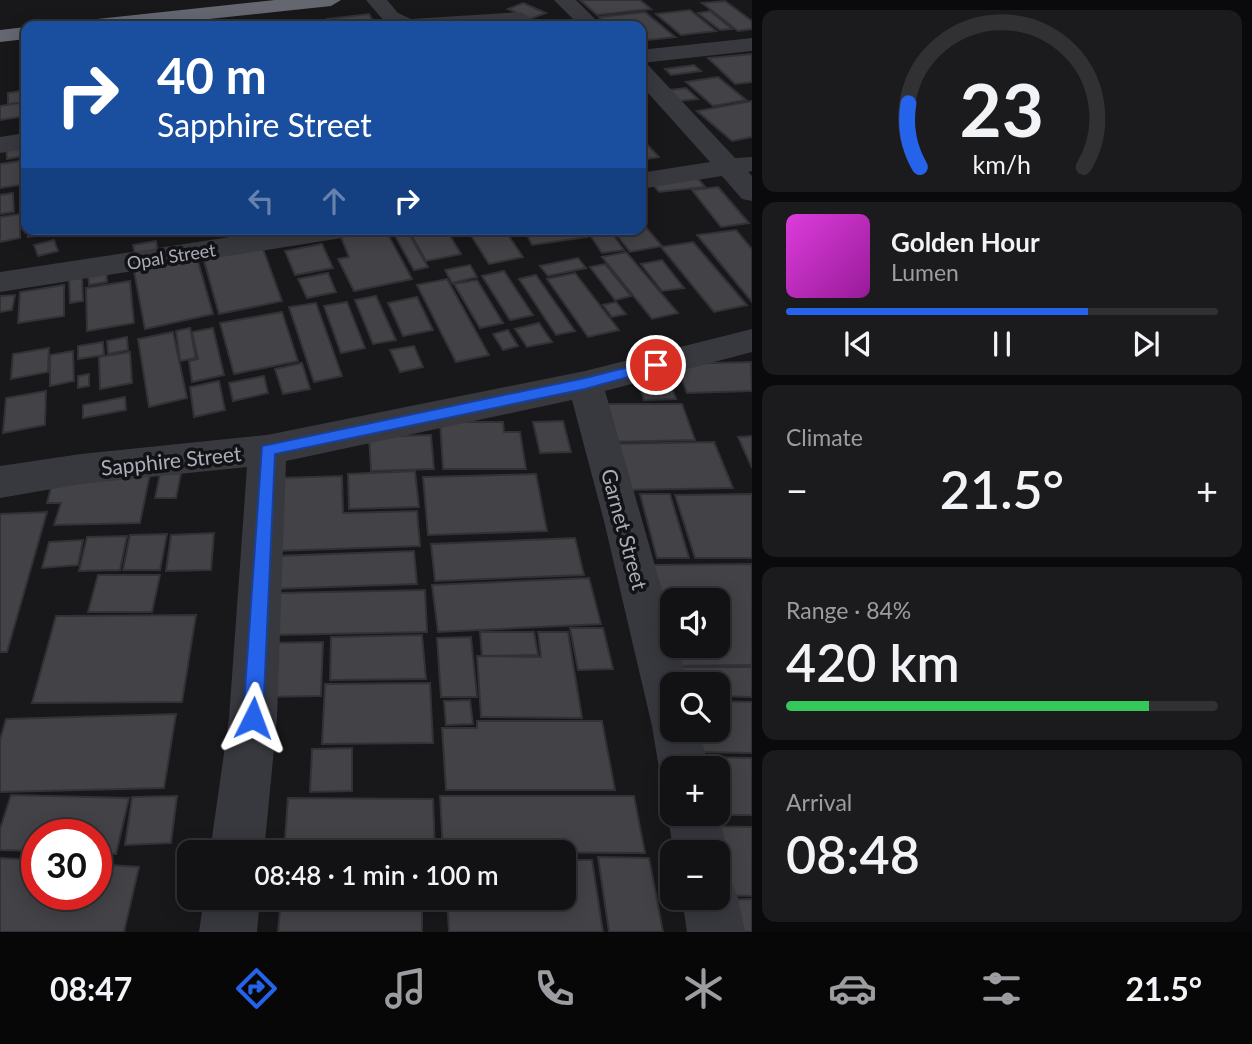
<!DOCTYPE html>
<meta charset="utf-8">
<style>
:root{--surface:#121114;--page:#1b1a1d;--text:#f1f3f6;--muted:#9c9da0;--line:#313134;--accent:#2563eb}
body{margin:0;font-family:Lato,sans-serif;background:var(--page);color:var(--text);height:100vh;display:flex;flex-direction:column;font-size:26px;white-space:nowrap}
*{box-sizing:border-box;margin:0}
p{font-size:23px;color:var(--muted)}
.icon{flex:none;width:38px;height:38px;fill:none;stroke:currentColor;stroke-width:2;stroke-linecap:round;stroke-linejoin:round}
.map{position:relative;flex:1;overflow:hidden}
.panel{display:flex;flex-direction:column;gap:10px;padding:10px;background:#0a090b;width:500px}
.panel>*{flex:none}
.top-card{position:absolute;left:21px;top:21px;width:625px;height:214px;border-radius:14px;box-shadow:0 4px 18px #0003,0 0 0 2px var(--line);background:#1a4fa0;color:#fff;overflow:hidden}
.fabs{position:absolute;left:660px;top:588px;display:grid;gap:14px}
.fabs a{display:grid;place-items:center;width:70px;height:70px;border-radius:14px;background:var(--surface);box-shadow:0 4px 18px #0003,0 0 0 2px var(--line);font-size:35px}
.speed{position:absolute;left:21px;top:819px;display:flex;gap:14px;font-size:35px;font-weight:700;text-align:center}
.speed>*{display:grid;place-content:center;width:91px;height:91px;border-radius:50%;background:var(--surface);box-shadow:0 4px 18px #0003,0 0 0 2px var(--line);line-height:1}
.speed .limit{border:10px solid #d22;background:#fff;color:#111}
.pin{position:absolute;display:grid;place-items:center;width:60px;height:60px;color:#fff;margin:-30px;border:4px solid #fff;border-radius:50%;box-shadow:0 2px 7px #0007}
.me{position:absolute;width:77px;margin:-38px;rotate:3deg;stroke-linejoin:round;filter:drop-shadow(0 0 5px #0008)}
.turn{display:flex;align-items:center;gap:24px;height:147px;padding:0 21px;font-size:32px}
.turn .icon{width:91px;height:91px;stroke-width:2.5}
.turn b{display:block;font-size:49px;line-height:60px}
.lanes{display:flex;align-items:center;height:66px;padding:0 21px;background:#0003;justify-content:center;gap:35px;direction:ltr}
.lanes .off{opacity:.35}
.big{font-size:52px;font-weight:600;line-height:1.1}
.panel .widget{flex:1;display:flex;flex-direction:column;justify-content:center;gap:10px;min-width:0;padding:0 24px;border-radius:14px;background:var(--page)}
.panel .dial{align-items:center;gap:0}
.dial svg{height:182px;overflow:visible;fill:none;stroke:var(--line);stroke-width:7;stroke-linecap:round;text-anchor:middle}
.dial text{fill:var(--text);stroke:none}
.song{display:flex;align-items:center;gap:21px}
.cover{width:84px;height:84px;border-radius:10px;background:linear-gradient(135deg,hsl(300 70% 55%),hsl(300 70% 35%))}
.played{height:7px;border-radius:4px;background:linear-gradient(90deg,var(--accent) 70%,var(--line) 70%)}
.keys{display:flex;justify-content:space-around;direction:ltr}
.heat{display:flex;justify-content:space-between;align-items:center;font-size:38px;direction:ltr}
.charge{height:10px;border-radius:5px;background:linear-gradient(90deg,#34c759 84%,var(--line) 0)}
.trip{position:absolute;left:177px;top:840px;width:399px;height:70px;border-radius:14px;background:var(--surface);box-shadow:0 4px 18px #0003,0 0 0 2px var(--line);font-weight:600;line-height:70px;text-align:center}
.menu{display:flex;height:112px;justify-content:space-around;align-items:center;background:#070708;color:var(--muted)}
.menu .icon{width:49px;height:49px}
.menu .selected{color:var(--accent)}
.menu b{font-size:32px;color:var(--text)}
main{display:flex;flex:1;min-height:0}
.map>svg:first-child{display:block}
.building{fill:#424247;stroke:#323136;stroke-width:2;fill-rule:evenodd}
.lines{fill:none;stroke-linecap:round;stroke-linejoin:round}
.minor{fill:#38393f;fill-rule:evenodd}
.highway{fill:#646770;fill-rule:evenodd}
.route{fill:#2563eb;stroke:#184099;stroke-width:2}
.labels{text-anchor:middle;dominant-baseline:central;stroke-width:7;stroke-linejoin:round;paint-order:stroke}
.far-street-label{font-size:18px;fill:#a9aebb;stroke:#131215}
.street-label{font-size:21px;fill:#a9aebb;stroke:#131215}
</style>
<main>
<div class="map">
<svg width="752" height="932" viewBox="0 0 752 932">
<rect width="100%" height="100%" fill="#18171a"/>
<!-- building -->
<g class="building">
<polygon points="580,0 640,0 651,9 597,15"/>
<polygon points="725,1 752,21 752,29 738,31 702,3"/>
<polygon points="523,3 546,13 530,19 508,9"/>
<polygon points="690,10 716,31 681,35 656,14"/>
<polygon points="710,11 732,29 720,30 698,13"/>
<polygon points="645,12 675,37 640,41 640,26 608,26 599,17"/>
<polygon points="369,14 376,26 313,26 330,24 327,19"/>
<polygon points="269,21 271,26 242,24"/>
<polygon points="752,54 752,82 735,84 708,58"/>
<polygon points="694,65 701,71 671,75 665,69"/>
<polygon points="718,77 746,100 713,106 686,82"/>
<polygon points="686,88 698,99 680,101 669,90"/>
<polygon points="26,90 26,102 8,104 8,93"/>
<polygon points="752,101 752,137 732,141 697,111"/>
<polygon points="26,102 26,116 0,120 0,106"/>
<polygon points="640,137 659,157 640,160"/>
<polygon points="26,143 26,156 7,159 6,146"/>
<polygon points="26,160 26,184 0,188 0,164"/>
<polygon points="696,176 705,187 659,192 650,181"/>
<polygon points="718,187 749,223 721,227 692,190"/>
<polygon points="13,193 14,212 0,214 0,195"/>
<polygon points="20,214 20,238 0,242 0,217"/>
<polygon points="643,224 662,246 630,252 613,230 640,229"/>
<polygon points="28,229 53,229 53,233 28,237"/>
<polygon points="377,229 385,229 412,279 354,291 338,259 349,257 341,237"/>
<polygon points="408,229 446,229 461,254 426,261"/>
<polygon points="467,229 504,229 523,257 489,264"/>
<polygon points="524,229 581,229 587,237 532,245"/>
<polygon points="586,229 609,229 624,250 602,253"/>
<polygon points="736,230 752,249 752,302 697,235"/>
<polygon points="408,232 428,267 414,270 394,234"/>
<polygon points="54,240 58,251 38,256 34,245"/>
<polygon points="156,241 158,251 135,255 133,245"/>
<polygon points="693,242 747,305 714,312 661,247"/>
<polygon points="322,244 333,268 295,275 285,251"/>
<polygon points="262,246 282,301 219,314 203,257"/>
<polygon points="626,252 678,313 652,319 602,257"/>
<polygon points="197,258 213,314 145,329 134,271"/>
<polygon points="578,258 586,268 548,276 540,266"/>
<polygon points="662,260 684,288 662,291 641,264"/>
<polygon points="605,264 631,296 615,300 590,267"/>
<polygon points="470,265 477,277 452,283 445,270"/>
<polygon points="106,269 107,282 89,285 88,272"/>
<polygon points="504,271 533,315 510,320 482,276"/>
<polygon points="328,273 336,292 307,298 298,279"/>
<polygon points="575,273 619,330 588,337 547,279"/>
<polygon points="536,275 575,331 556,335 519,279"/>
<polygon points="82,276 83,301 70,303 69,278"/>
<polygon points="447,279 489,355 456,362 417,285"/>
<polygon points="477,280 503,323 480,328 454,284"/>
<polygon points="130,281 134,323 87,331 86,288"/>
<polygon points="64,285 64,316 18,323 20,292"/>
<polygon points="15,295 12,310 0,312 0,296"/>
<polygon points="376,296 396,340 373,344 355,300"/>
<polygon points="417,297 433,330 403,336 388,303"/>
<polygon points="347,302 365,348 341,353 324,306"/>
<polygon points="616,302 626,314 612,317 603,305"/>
<polygon points="316,303 342,376 314,382 289,307"/>
<polygon points="282,312 298,361 234,374 220,323"/>
<polygon points="539,323 552,342 527,347 515,329"/>
<polygon points="190,328 196,358 180,361 176,331"/>
<polygon points="213,328 224,375 192,382 189,361 198,359 192,332"/>
<polygon points="508,330 518,346 503,350 493,334"/>
<polygon points="173,332 187,398 149,407 138,339"/>
<polygon points="127,337 128,350 108,354 107,341"/>
<polygon points="103,342 104,355 78,359 78,346"/>
<polygon points="414,346 423,367 400,372 390,350"/>
<polygon points="49,348 48,372 11,379 13,354"/>
<polygon points="73,351 74,381 50,386 50,355"/>
<polygon points="130,352 132,383 100,389 99,357"/>
<polygon points="751,362 752,391 687,393 676,364"/>
<polygon points="302,363 310,389 283,394 275,369"/>
<polygon points="89,374 89,386 78,388 78,376"/>
<polygon points="264,376 268,393 233,401 229,383"/>
<polygon points="638,380 669,380 676,399 644,400"/>
<polygon points="219,381 225,410 194,417 190,387"/>
<polygon points="46,391 45,425 3,433 6,398"/>
<polygon points="125,397 126,410 83,418 83,405"/>
<polygon points="598,404 682,404 695,440 608,442"/>
<polygon points="563,421 571,452 540,453 533,422"/>
<polygon points="440,422 503,422 504,432 520,432 526,469 443,469"/>
<polygon points="431,435 434,469 371,471 369,437"/>
<polygon points="752,436 752,468 738,437"/>
<polygon points="714,442 733,488 624,490 611,444"/>
<polygon points="415,471 419,507 349,509 348,474"/>
<polygon points="181,473 176,498 155,498 160,474"/>
<polygon points="150,474 140,523 54,525 61,503 47,503 54,477"/>
<polygon points="536,474 547,531 428,535 423,477"/>
<polygon points="342,476 343,513 417,511 420,546 273,551 277,478"/>
<polygon points="640,494 670,494 689,558 657,558"/>
<polygon points="752,494 752,558 695,558 675,495"/>
<polygon points="47,512 7,652 0,652 0,514"/>
<polygon points="214,533 211,570 166,571 171,535"/>
<polygon points="167,534 160,570 123,570 130,535"/>
<polygon points="127,536 120,570 79,571 87,537"/>
<polygon points="575,538 584,575 435,581 431,544"/>
<polygon points="83,540 78,565 42,568 49,542"/>
<polygon points="414,551 417,584 272,589 274,556"/>
<path d="M752 564V665L673 666 647 565ZM672 600H718V646H672Z"/>
<polygon points="98,575 160,575 152,612 88,612"/>
<polygon points="589,578 601,624 438,632 432,585"/>
<polygon points="425,590 427,632 276,635 279,593"/>
<polygon points="196,615 182,702 32,703 56,616"/>
<polygon points="570,628 603,628 613,669 578,670"/>
<polygon points="480,632 534,632 538,655 482,656"/>
<polygon points="538,632 568,632 582,718 481,717 477,656 541,657"/>
<polygon points="422,635 426,679 330,680 331,637"/>
<polygon points="471,637 477,697 441,697 437,638"/>
<polygon points="323,642 321,696 261,697 265,643"/>
<polygon points="673,667 752,667 752,697 718,696 718,684 677,684"/>
<polygon points="430,683 433,743 322,744 325,684"/>
<polygon points="470,700 473,724 446,725 444,701"/>
<polygon points="718,701 752,702 752,753 694,752 688,730 718,730"/>
<polygon points="176,714 164,788 0,792 0,740 6,719"/>
<polygon points="477,721 602,721 615,790 446,790 442,728 477,728"/>
<polygon points="352,748 352,791 310,792 312,749"/>
<polygon points="698,757 752,758 752,815 713,815 718,814 718,768 701,768"/>
<polygon points="11,795 129,798 116,854 96,854 96,835 37,835 37,851 0,850 0,829"/>
<polygon points="177,796 171,843 125,845 132,797"/>
<polygon points="440,796 634,796 645,853 443,852"/>
<polygon points="288,798 433,799 435,852 284,852"/>
<polygon points="697,826 752,827 752,896 718,895 718,852 703,852"/>
<polygon points="598,857 649,858 663,932 609,932"/>
<polygon points="0,858 37,860 37,894 96,894 96,864 139,867 124,932 0,932"/>
<polygon points="564,860 592,860 603,932 449,932 447,898 564,898"/>
<polygon points="234,898 272,898 272,908 233,908"/>
<polygon points="281,898 422,898 422,932 278,932"/>
<polygon points="752,899 752,932 724,932 716,900"/>
</g>
<g class="lines">
<!-- minor -->
<g class="minor">
<path d="M366 0H387L398 13 411 19 521 12 531 18C520 32 417 26 394 26L384 21Z"/>
<polygon points="554,0 576,0 602,26 580,26"/>
<polygon points="752,38 752,51 641,63 648,65 735,158 752,157 752,171 748,172 752,176 752,201 742,199 722,176 640,189 640,173 710,162 640,84 640,50"/>
<polygon points="26,133 26,149 0,153 0,137"/>
<polygon points="283,229 356,229 352,235 342,238 0,292 0,272"/>
<polygon points="752,329 752,352 605,391 672,625 672,646 678,646 688,684 672,684 672,730 699,730 709,768 672,768 672,788 666,786 659,768 652,726 604,521 572,400 286,461 277,718 264,852 210,852 229,718 247,467 81,484 0,498 0,466 81,454 267,435 585,371"/>
<polygon points="672,801 672,814 718,814 718,810 728,852 720,871 718,872 718,852 674,852 667,814"/>
<polygon points="718,873 730,878 738,898 745,932 687,932 682,898 718,898"/>
<polygon points="204,898 260,898 257,932 199,932"/>
</g>
<!-- highway -->
<g class="highway">
<polygon points="275,0 341,0 331,6 143,26 78,26 88,20"/>
<polygon points="26,27 26,39 0,42 0,30"/>
</g>
</g>
<!-- route -->
<polygon class="route" points="656,360 663,365 661,368 585,389 275,454 263,718 261,725 253,728 246,725 243,718 262,446 585,378"/>
<g class="labels">
<!-- far-street labels -->
<g class="far-street-label">
<text transform="translate(171 256) rotate(-9)">Opal Street</text>
</g>
<!-- street labels -->
<g class="street-label">
<text transform="translate(171 460) rotate(-6)">Sapphire Street</text>
<text transform="translate(625 529) rotate(75)">Garnet Street</text>
</g>
</g>
</svg>
<div class="fabs">
<a><svg class="icon" aria-label="sound" viewBox="0 0 24 24"><path d="M4 9h4l5-4v14l-5-4H4zM17 9q2 3 0 6"/></svg></a>
<a><svg class="icon" aria-label="search" viewBox="0 0 24 24"><circle cx="10" cy="10" r="6"/><path d="M15 15l6 6"/></svg></a>
<a>+</a>
<a>−</a>
</div>
<div class="speed"><div class="limit">30</div></div>
<div class="pin" style="left:656px;top:365px;background:#d93025"><svg class="icon" aria-label="arrive" viewBox="0 0 24 24"><path d="M6 21V4h12l-3 4 3 4H6"/></svg></div>
<svg class="me" style="left:253px;top:718px" viewBox="-20 -20 40 40"><path d="M0-17L14 15 0 8-14 15z" fill="#2563eb" stroke="#fff" stroke-width="4"/></svg>
<div class="trip">08:48 · 1 min · 100 m</div>
<div class="top-card">
<div class="turn"><svg class="icon" aria-label="right" viewBox="0 0 24 24"><path d="M7 20v-9h11M14 6l5 5-5 5"/></svg><div><b>40 m</b>Sapphire Street</div></div>
<div class="lanes"><svg class="icon off" aria-label="left" viewBox="0 0 24 24"><path d="M17 20v-9H6M10 6l-5 5 5 5"/></svg><svg class="icon off" aria-label="ahead" viewBox="0 0 24 24"><path d="M12 20V5M6 11l6-6 6 6"/></svg><svg class="icon" aria-label="right" viewBox="0 0 24 24"><path d="M7 20v-9h11M14 6l5 5-5 5"/></svg></div>
</div>
</div>
<section class="panel">
<div class="widget dial"><svg viewBox="0 0 100 80">
<path d="M14 69A42 42 0 1 1 86 69"/>
<path d="M14 69A42 42 0 0 1 9 41" stroke="#2563eb"/>
<text x="50" y="56" font-size="32" font-weight="700">23</text>
<text x="50" y="72" font-size="11">km/h</text>
</svg></div>
<div class="widget">
<div class="song"><i class="cover"></i><div><b>Golden Hour</b><p>Lumen</p></div></div>
<div class="played"></div>
<div class="keys"><svg class="icon" aria-label="previous" viewBox="0 0 24 24"><path d="M18 5L8 12l10 7zM5 5v14"/></svg><svg class="icon" aria-label="pause" viewBox="0 0 24 24"><path d="M8 5v14M16 5v14"/></svg><svg class="icon" aria-label="next" viewBox="0 0 24 24"><path d="M6 5l10 7-10 7zM19 5v14"/></svg></div>
</div>
<div class="widget"><p>Climate</p>
<div class="heat"><a>−</a><b class="big">21.5°</b><a>+</a></div>
</div>
<div class="widget"><p>Range · 84%</p><b class="big">420 km</b><div class="charge"></div></div>
<div class="widget"><p>Arrival</p><b class="big">08:48</b></div>
</section>
</main>
<nav class="menu">
<b>08:47</b>
<svg class="icon selected" aria-label="directions" viewBox="0 0 24 24"><path d="M12 3l9 9-9 9-9-9zM9 14v-3h6M13 9l2 2-2 2"/></svg>
<svg class="icon" aria-label="music" viewBox="0 0 24 24"><path d="M9 18V5l10-2v13"/><circle cx="6" cy="18" r="3"/><circle cx="16" cy="16" r="3"/></svg>
<svg class="icon" aria-label="phone" viewBox="0 0 24 24"><path d="M5 4h4l2 5-3 2q2 4 5 5l2-3 5 2v4C11 20 4 13 5 4z"/></svg>
<svg class="icon" aria-label="climate" viewBox="0 0 24 24"><path d="M12 3v18M4 7l16 10M4 17L20 7"/></svg>
<svg class="icon" aria-label="car" viewBox="0 0 24 24"><path d="M5 17H2v-5l4-1 3-4h7l3 4 3 1v5h-3M9 17h6M6 11h13"/><circle cx="7" cy="17" r="2"/><circle cx="17" cy="17" r="2"/></svg>
<svg class="icon" aria-label="filters" viewBox="0 0 24 24"><path d="M4 7h16M4 17h16"/><circle cx="9" cy="7" r="2"/><circle cx="15" cy="17" r="2"/></svg>
<b>21.5°</b>
</nav>
